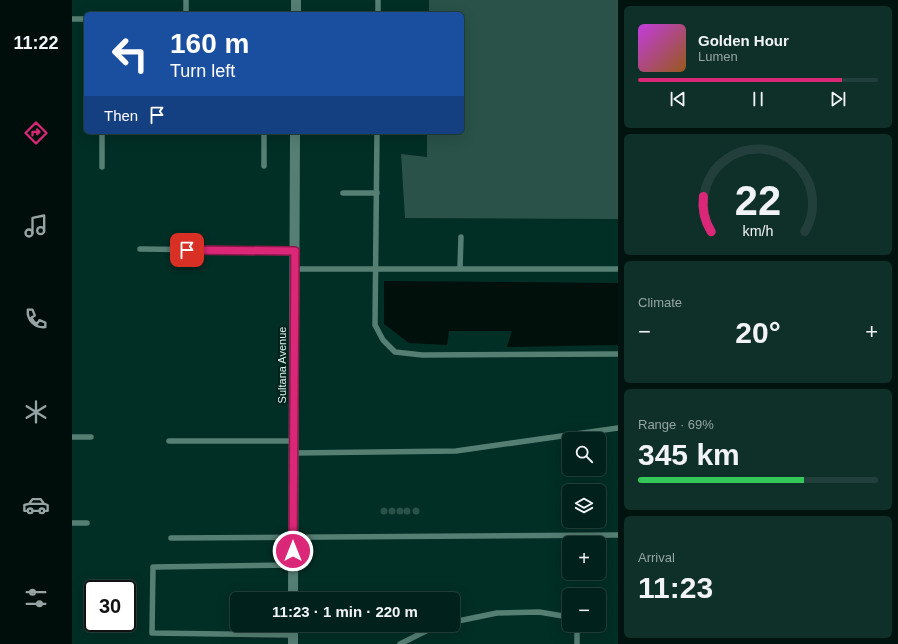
<!DOCTYPE html>
<meta charset="utf-8">
<style>
:root{--surface:#01221c;--page:#0f2f29;--text:#f1f3f6;--muted:#96a4a3;--line:#233f3b;--accent:#db2777}
body{margin:0;font-family:Arial,sans-serif;background:var(--page);color:var(--text);height:100vh;display:flex;flex-direction:column;font-size:15px;white-space:nowrap}
*{box-sizing:border-box;margin:0}
p{font-size:13px;color:var(--muted)}
.icon{flex:none;width:22px;height:22px;fill:none;stroke:currentColor;stroke-width:2;stroke-linecap:round;stroke-linejoin:round}
.map{position:relative;flex:1;overflow:hidden}
.side{display:flex;flex-direction:column;gap:6px;padding:6px;background:#01130f;width:280px}
.side>*{flex:none}
.banner{position:absolute;left:12px;top:12px;width:380px;height:122px;border-radius:6px;box-shadow:0 4px 16px #0002,0 0 0 1px var(--line);background:#1a4fa0;color:#fff;overflow:hidden}
.tools{position:absolute;left:490px;top:432px;display:grid;gap:8px}
.tools a{display:grid;place-items:center;width:44px;height:44px;border-radius:6px;background:var(--surface);box-shadow:0 4px 16px #0002,0 0 0 1px var(--line);font-size:20px}
.speed{position:absolute;left:12px;top:580px;display:flex;gap:8px;font-size:20px;font-weight:700;text-align:center}
.speed>*{display:grid;place-content:center;width:52px;height:52px;border-radius:50%;background:var(--surface);box-shadow:0 4px 16px #0002,0 0 0 1px var(--line);line-height:1}
.speed .limit{border:2px solid #111;border-radius:6px;background:#fff;color:#111}
.pin{position:absolute;display:grid;place-items:center;width:34px;height:34px;color:#fff;margin:-17px;border-radius:8px;box-shadow:0 2px 6px #0006}
.me{position:absolute;width:44px;margin:-22px;rotate:0deg;stroke-linejoin:round;filter:drop-shadow(0 0 3px #0008)}
.turn{display:flex;align-items:center;gap:14px;height:84px;padding:0 20px;font-size:18px}
.turn .icon{width:52px;height:52px;stroke-width:2.5}
.turn b{display:block;font-size:28px;line-height:34px}
.then{display:flex;align-items:center;height:38px;padding:0 20px;background:#0003;gap:8px;font-size:15px}
.big{font-size:30px;font-weight:700;line-height:1.1}
.side .widget{flex:1;display:flex;flex-direction:column;justify-content:center;gap:6px;min-width:0;padding:0 14px;border-radius:6px;background:var(--page)}
.side .dial{align-items:center;gap:0}
.dial svg{height:104px;overflow:visible;fill:none;stroke:var(--line);stroke-width:7;stroke-linecap:round;text-anchor:middle}
.dial text{fill:var(--text);stroke:none}
.song{display:flex;align-items:center;gap:12px}
.cover{width:48px;height:48px;border-radius:6px;background:linear-gradient(135deg,hsl(290 70% 55%),hsl(30 70% 35%))}
.played{height:4px;border-radius:2px;background:linear-gradient(90deg,var(--accent) 85%,var(--line) 85%)}
.keys{display:flex;justify-content:space-around;direction:ltr}
.heat{display:flex;justify-content:space-between;align-items:center;font-size:22px;direction:ltr}
.charge{height:6px;border-radius:3px;background:linear-gradient(90deg,#34c759 69%,var(--line) 0)}
.trip{position:absolute;left:158px;top:592px;width:230px;height:40px;border-radius:6px;background:var(--surface);box-shadow:0 4px 16px #0002,0 0 0 1px var(--line);font-weight:700;line-height:40px;text-align:center}
main{display:flex;flex:1;min-height:0}
.dock{display:flex;flex-direction:column;width:72px;justify-content:space-around;align-items:center;background:#000e0b;color:var(--muted)}
.dock .icon{width:28px;height:28px}
.dock .selected{color:var(--accent)}
.dock b{font-size:18px;color:var(--text)}
.map>svg:first-child{display:block}
.water{fill:#02100c}
.building{fill:#2a5248}
.lines{fill:none;stroke-linecap:round;stroke-linejoin:round}
.service{stroke:#567f73;stroke-width:5.5}
.minor{stroke:#567f73;stroke-width:10}
.route-casing{stroke:#8e194d;stroke-width:10}
.route{stroke:#db2777;stroke-width:7}
.labels{text-anchor:middle;dominant-baseline:central;stroke-width:4;stroke-linejoin:round;paint-order:stroke}
.street-label{font-size:11px;fill:#def4ed;stroke:#03231c}
</style>
<main>
<nav class="dock">
<b>11:22</b>
<svg class="icon selected" aria-label="directions" viewBox="0 0 24 24"><path d="M12 3l9 9-9 9-9-9zM9 14v-3h6M13 9l2 2-2 2"/></svg>
<svg class="icon" aria-label="music" viewBox="0 0 24 24"><path d="M9 18V5l10-2v13"/><circle cx="6" cy="18" r="3"/><circle cx="16" cy="16" r="3"/></svg>
<svg class="icon" aria-label="phone" viewBox="0 0 24 24"><path d="M5 4h4l2 5-3 2q2 4 5 5l2-3 5 2v4C11 20 4 13 5 4z"/></svg>
<svg class="icon" aria-label="climate" viewBox="0 0 24 24"><path d="M12 3v18M4 7l16 10M4 17L20 7"/></svg>
<svg class="icon" aria-label="car" viewBox="0 0 24 24"><path d="M5 17H2v-5l4-1 3-4h7l3 4 3 1v5h-3M9 17h6M6 11h13"/><circle cx="7" cy="17" r="2"/><circle cx="17" cy="17" r="2"/></svg>
<svg class="icon" aria-label="filters" viewBox="0 0 24 24"><path d="M4 7h16M4 17h16"/><circle cx="9" cy="7" r="2"/><circle cx="15" cy="17" r="2"/></svg>
</nav>
<div class="map">
<svg width="546" height="644" viewBox="0 0 546 644">
<rect width="100%" height="100%" fill="#012e25"/>
<!-- water -->
<polygon class="water" points="312,281 546,283 546,345 435,347 440,331 377,331 375,345 337,343 312,324"/>
<!-- building -->
<g class="building">
<polygon points="357,0 546,0 546,219 333,218 329,154 355,157 355,132 390,132 390,14 357,14"/>
<circle cx="335" cy="511" r="3.5"/>
<circle cx="312" cy="511" r="3.5"/>
<circle cx="344" cy="511" r="3.5"/>
<circle cx="328" cy="511" r="3.5"/>
<circle cx="320" cy="511" r="3.5"/>
</g>
<g class="lines">
<!-- service -->
<g class="service">
<polyline points="114,14 114,0"/>
<polyline points="306,14 306,0"/>
<polyline points="0,19 14,19"/>
<polyline points="192,132 192,166"/>
<polyline points="305,132 303,325 311,340 323,352 350,355 546,354"/>
<polyline points="30,167 30,132"/>
<polyline points="271,193 305,193"/>
<polyline points="68,249 223,251"/>
<polyline points="388,268 389,237"/>
<polyline points="223,269 546,269"/>
<polyline points="0,437 19,437"/>
<polyline points="97,441 222,441"/>
<polyline points="222,453 384,451 546,428"/>
<polyline points="0,523 15,523"/>
<polyline points="99,538 546,535"/>
<polyline points="381,622 425,613 467,612 497,617"/>
<polyline points="503,625 505,628 505,644"/>
<polyline points="221,635 80,633 81,567 221,565"/>
<polyline points="328,644 366,625"/>
</g>
<!-- minor -->
<g class="minor">
<polyline points="224,14 224,0"/>
<polyline points="221,599 223,132"/>
<polyline points="221,644 221,625"/>
</g>
</g>
<g class="lines">
<defs>
<polyline id="route" points="115,250 223,251 221,551"/>
</defs>
<!-- route casing -->
<use href="#route" class="route-casing"/>
<!-- route -->
<use href="#route" class="route"/>
</g>
<g class="labels">
<!-- street labels -->
<g class="street-label">
<text transform="translate(210 365) rotate(-90)">Sultana Avenue</text>
</g>
</g>
</svg>
<div class="tools">
<a><svg class="icon" aria-label="search" viewBox="0 0 24 24"><circle cx="10" cy="10" r="6"/><path d="M15 15l6 6"/></svg></a>
<a><svg class="icon" aria-label="layers" viewBox="0 0 24 24"><path d="M12 4l9 5-9 5-9-5zM3 14l9 5 9-5"/></svg></a>
<a>+</a>
<a>−</a>
</div>
<div class="speed"><div class="limit">30</div></div>
<div class="pin" style="left:115px;top:250px;background:#d93025"><svg class="icon" aria-label="arrive" viewBox="0 0 24 24"><path d="M6 21V4h12l-3 4 3 4H6"/></svg></div>
<svg class="me" style="left:221px;top:551px" viewBox="-20 -20 40 40"><circle r="17" fill="#db2777" stroke="#fff" stroke-width="3"/><path d="M0-11L8 9 0 5-8 9z" fill="#fff"/></svg>
<div class="trip">11:23 · 1 min · 220 m</div>
<div class="banner">
<div class="turn"><svg class="icon" aria-label="left" viewBox="0 0 24 24"><path d="M17 20v-9H6M10 6l-5 5 5 5"/></svg><div><b>160 m</b>Turn left</div></div>
<div class="then">Then<svg class="icon" aria-label="arrive" viewBox="0 0 24 24"><path d="M6 21V4h12l-3 4 3 4H6"/></svg></div>
</div>
</div>
<section class="side">
<div class="widget">
<div class="song"><i class="cover"></i><div><b>Golden Hour</b><p>Lumen</p></div></div>
<div class="played"></div>
<div class="keys"><svg class="icon" aria-label="previous" viewBox="0 0 24 24"><path d="M18 5L8 12l10 7zM5 5v14"/></svg><svg class="icon" aria-label="pause" viewBox="0 0 24 24"><path d="M8 5v14M16 5v14"/></svg><svg class="icon" aria-label="next" viewBox="0 0 24 24"><path d="M6 5l10 7-10 7zM19 5v14"/></svg></div>
</div>
<div class="widget dial"><svg viewBox="0 0 100 80">
<path d="M14 69A42 42 0 1 1 86 69"/>
<path d="M14 69A42 42 0 0 1 8 42" stroke="#db2777"/>
<text x="50" y="56" font-size="32" font-weight="700">22</text>
<text x="50" y="72" font-size="11">km/h</text>
</svg></div>
<div class="widget"><p>Climate</p>
<div class="heat"><a>−</a><b class="big">20°</b><a>+</a></div>
</div>
<div class="widget"><p>Range · 69%</p><b class="big">345 km</b><div class="charge"></div></div>
<div class="widget"><p>Arrival</p><b class="big">11:23</b></div>
</section>
</main>
